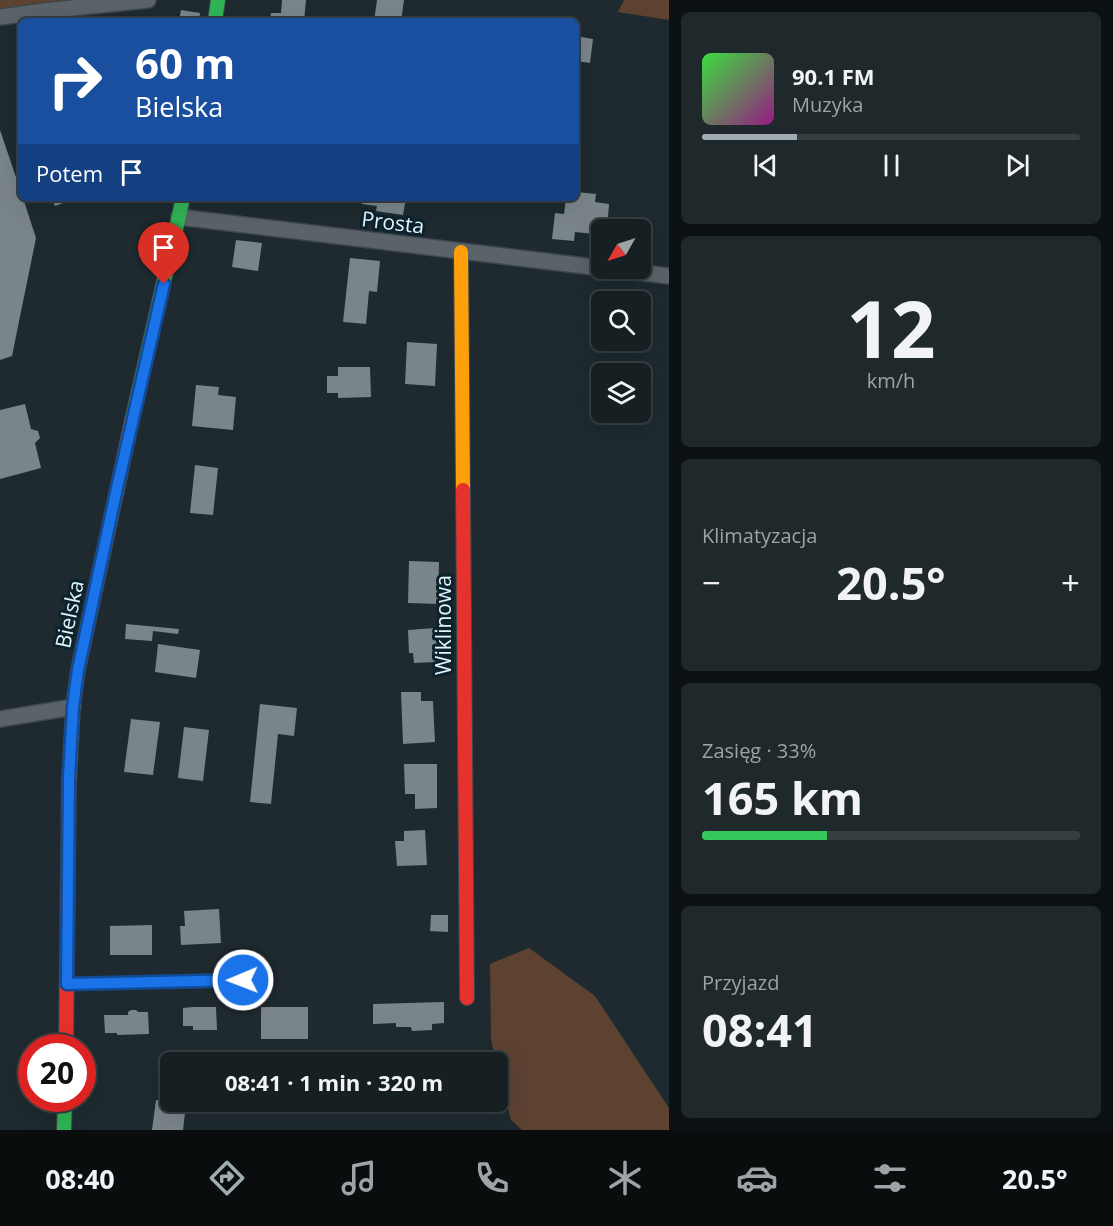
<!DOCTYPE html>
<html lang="pl">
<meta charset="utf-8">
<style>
:root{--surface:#162023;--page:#1f282b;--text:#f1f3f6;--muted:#9ea3a6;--line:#353e41;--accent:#9fadb3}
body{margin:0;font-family:"Open Sans",sans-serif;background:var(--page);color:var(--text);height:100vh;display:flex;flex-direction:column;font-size:22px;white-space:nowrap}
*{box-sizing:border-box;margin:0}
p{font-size:20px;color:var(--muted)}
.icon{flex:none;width:33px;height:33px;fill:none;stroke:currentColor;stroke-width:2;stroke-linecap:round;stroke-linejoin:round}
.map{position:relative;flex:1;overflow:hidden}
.panel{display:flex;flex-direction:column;gap:12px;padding:12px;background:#0c1213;width:444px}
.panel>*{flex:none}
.hud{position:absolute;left:18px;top:18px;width:561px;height:183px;border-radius:9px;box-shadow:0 6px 24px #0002,0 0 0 2px var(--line);background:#1a4fa0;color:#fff;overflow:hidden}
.needle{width:39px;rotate:231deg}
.controls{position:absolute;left:591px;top:219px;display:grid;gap:12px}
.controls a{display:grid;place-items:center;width:60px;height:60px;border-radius:9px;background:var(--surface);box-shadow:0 6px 24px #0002,0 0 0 2px var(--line);font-size:30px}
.speed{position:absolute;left:18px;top:1034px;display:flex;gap:12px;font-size:30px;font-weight:700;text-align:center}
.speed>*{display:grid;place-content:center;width:78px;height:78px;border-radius:50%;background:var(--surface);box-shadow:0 6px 24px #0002,0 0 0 2px var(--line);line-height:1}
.speed .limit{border:9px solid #d22;background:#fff;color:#111}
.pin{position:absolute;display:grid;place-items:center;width:51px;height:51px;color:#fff;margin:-62px -26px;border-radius:50% 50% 50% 0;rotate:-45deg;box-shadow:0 0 6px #0007}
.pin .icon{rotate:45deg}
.me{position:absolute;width:66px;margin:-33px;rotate:269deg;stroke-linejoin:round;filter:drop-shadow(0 0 4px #0008)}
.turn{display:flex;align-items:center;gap:21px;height:126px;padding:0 18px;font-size:27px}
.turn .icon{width:78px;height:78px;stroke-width:2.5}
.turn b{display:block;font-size:42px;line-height:51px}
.then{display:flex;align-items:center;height:57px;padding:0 18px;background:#0003;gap:12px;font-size:22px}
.big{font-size:45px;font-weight:700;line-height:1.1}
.panel .widget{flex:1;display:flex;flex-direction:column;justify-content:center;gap:9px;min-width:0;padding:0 21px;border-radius:9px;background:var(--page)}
.panel .dial{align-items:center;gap:0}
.dial b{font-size:78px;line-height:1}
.song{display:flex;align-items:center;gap:18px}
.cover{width:72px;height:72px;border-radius:9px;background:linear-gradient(135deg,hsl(120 70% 55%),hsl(310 70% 35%))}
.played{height:6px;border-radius:3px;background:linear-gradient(90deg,var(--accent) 25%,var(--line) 25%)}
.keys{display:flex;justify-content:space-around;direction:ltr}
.heat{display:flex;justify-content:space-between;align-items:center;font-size:33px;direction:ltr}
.charge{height:9px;border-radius:4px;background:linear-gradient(90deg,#34c759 33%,var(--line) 0)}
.trip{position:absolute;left:160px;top:1052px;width:348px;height:60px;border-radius:9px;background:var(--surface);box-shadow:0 6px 24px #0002,0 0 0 2px var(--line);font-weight:700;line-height:60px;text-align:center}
.menu{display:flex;height:96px;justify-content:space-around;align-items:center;background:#090d0e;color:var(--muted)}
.menu .icon{width:42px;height:42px}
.menu .selected{color:var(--accent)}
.menu b{font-size:27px;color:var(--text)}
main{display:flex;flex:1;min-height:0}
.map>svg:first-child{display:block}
.green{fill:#5d4232}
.building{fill:#7a858a}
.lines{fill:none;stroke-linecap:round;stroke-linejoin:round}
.lane-casing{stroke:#3d474c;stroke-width:10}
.street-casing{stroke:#3d474c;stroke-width:18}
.fast-casing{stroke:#3d474c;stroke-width:16}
.slow-casing{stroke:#3d474c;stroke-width:16}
.jam-casing{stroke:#3d474c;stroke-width:16}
.lane{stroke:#5a6368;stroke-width:8}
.street{stroke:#5a6368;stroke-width:15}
.fast{stroke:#30b455;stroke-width:14}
.slow{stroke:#ff9f0a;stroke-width:14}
.jam{stroke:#e5322d;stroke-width:14}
.route-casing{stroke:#114b97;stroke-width:15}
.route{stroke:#1a73e8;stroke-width:10}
.labels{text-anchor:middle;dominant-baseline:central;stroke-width:6;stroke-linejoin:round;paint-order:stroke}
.street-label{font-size:21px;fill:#e5f3fa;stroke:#0b232d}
</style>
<main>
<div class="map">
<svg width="669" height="1130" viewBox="0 0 669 1130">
<rect width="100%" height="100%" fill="#1e2a2f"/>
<!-- green -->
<g class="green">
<polygon points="0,0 75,0 0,23"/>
<polygon points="624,0 669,0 669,20 618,12"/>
<polygon points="529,948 595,996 669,1108 669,1130 522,1130 511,1120 498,1069 498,1062 496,1062 491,1040 490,964"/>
</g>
<!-- building -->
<g class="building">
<polygon points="282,0 306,0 304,21 270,21 271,13 281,13"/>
<polygon points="377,0 404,0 401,21 374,21"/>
<polygon points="181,10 200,13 199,21 179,21"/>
<polygon points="576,36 593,39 590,63 576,61"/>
<polygon points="0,130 21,192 21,198 23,198 36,238 12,356 0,360"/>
<polygon points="576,192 596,194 595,202 609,204 607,230 602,230 602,235 575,232 574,241 552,239 555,213 564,214 566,198 576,199"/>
<polygon points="52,198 77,198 55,206"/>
<polygon points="363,198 406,198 403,215 376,211 377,206 362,204"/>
<polygon points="236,240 262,243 258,271 232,267"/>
<polygon points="350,258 380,261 377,292 369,291 366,324 343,322"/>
<polygon points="407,342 437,344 435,386 405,384"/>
<polygon points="338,367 370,367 371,397 338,398 338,393 327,393 327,376 338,376"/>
<polygon points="196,385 219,387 218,395 236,397 233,430 192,426"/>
<polygon points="25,404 31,429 38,431 40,438 35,443 41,468 0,479 0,410"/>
<polygon points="195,465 218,468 213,515 190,513"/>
<polygon points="409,561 439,562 438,604 408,603"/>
<polygon points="126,624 179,629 178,634 153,631 152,641 125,639"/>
<polygon points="435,628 435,638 443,637 444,649 436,650 436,662 414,663 413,653 409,653 408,630"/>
<polygon points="158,644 200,650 196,678 155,672"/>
<polygon points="401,692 421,692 421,701 433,701 435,742 403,744"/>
<polygon points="260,704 297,708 294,736 278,734 271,804 250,802"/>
<polygon points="131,719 160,722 153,775 124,772"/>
<polygon points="184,727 209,730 203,781 178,778"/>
<polygon points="404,764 437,764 437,808 415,809 415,794 405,794"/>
<polygon points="425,830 427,865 397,866 395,841 404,841 404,831"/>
<polygon points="219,909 221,943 181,945 180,926 185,926 184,911"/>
<polygon points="431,915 448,915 448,932 430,931"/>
<polygon points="152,925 152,955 110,955 110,926"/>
<polygon points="444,1002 444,1023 432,1024 432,1030 412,1031 411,1027 396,1027 396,1023 373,1024 373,1004"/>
<polygon points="193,1007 216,1007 217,1030 193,1030 193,1026 183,1026 183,1008"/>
<rect x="261" y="1007" width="47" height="32"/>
<polygon points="131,1010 136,1010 138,1012 148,1012 149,1034 117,1035 117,1033 105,1033 104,1015 128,1015 128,1012"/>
<polygon points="156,1100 186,1104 183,1130 152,1130"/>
</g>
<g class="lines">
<defs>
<polyline id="lane" points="68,983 243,979"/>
<g id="street">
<polyline points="0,17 44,11 148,0"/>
<polyline points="179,217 602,268"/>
<polyline points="603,268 669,276"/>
<polyline points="0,719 73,707"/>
</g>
<g id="fast">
<polyline points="215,21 218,0"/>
<polyline points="132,420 183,198"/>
<polyline points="64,1130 65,1098"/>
</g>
<g id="slow">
<polyline points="461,252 463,490"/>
<polyline points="69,783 73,707 78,670 132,420"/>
</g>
<g id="jam">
<polyline points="463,490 467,998"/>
<polyline points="66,1047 69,783"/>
</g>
</defs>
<!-- lane casing -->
<use href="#lane" class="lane-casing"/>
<!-- street casing -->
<use href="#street" class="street-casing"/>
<!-- fast casing -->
<use href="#fast" class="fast-casing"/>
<!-- slow casing -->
<use href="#slow" class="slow-casing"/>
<!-- jam casing -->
<use href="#jam" class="jam-casing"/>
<!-- lane -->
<use href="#lane" class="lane"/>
<!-- street -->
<use href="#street" class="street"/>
<!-- fast -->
<use href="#fast" class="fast"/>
<!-- slow -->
<use href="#slow" class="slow"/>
<!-- jam -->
<use href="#jam" class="jam"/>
</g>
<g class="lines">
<defs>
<polyline id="route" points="164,284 117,488 78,670 73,707 69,777 67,984 243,980"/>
</defs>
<!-- route casing -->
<use href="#route" class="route-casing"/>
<!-- route -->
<use href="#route" class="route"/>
</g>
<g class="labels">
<!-- street labels -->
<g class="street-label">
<text transform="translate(393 222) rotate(7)">Prosta</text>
<text transform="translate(69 614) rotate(-78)">Bielska</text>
<text transform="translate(443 625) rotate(-90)">Wiklinowa</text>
</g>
</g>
</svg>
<div class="controls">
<a><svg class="needle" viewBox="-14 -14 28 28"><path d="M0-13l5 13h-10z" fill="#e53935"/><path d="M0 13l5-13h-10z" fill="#9ea3a6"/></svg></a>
<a><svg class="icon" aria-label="search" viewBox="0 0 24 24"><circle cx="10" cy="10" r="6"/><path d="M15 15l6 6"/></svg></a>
<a><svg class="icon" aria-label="layers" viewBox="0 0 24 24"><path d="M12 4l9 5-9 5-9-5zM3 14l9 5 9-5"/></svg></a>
</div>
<div class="speed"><div class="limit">20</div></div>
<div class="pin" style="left:164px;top:284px;background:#d93025"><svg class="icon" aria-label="arrive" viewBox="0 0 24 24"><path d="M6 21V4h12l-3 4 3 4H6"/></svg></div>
<svg class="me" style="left:243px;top:980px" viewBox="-20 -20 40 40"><circle r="17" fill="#1a73e8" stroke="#fff" stroke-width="3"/><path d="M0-11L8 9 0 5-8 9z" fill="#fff"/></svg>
<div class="trip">08:41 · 1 min · 320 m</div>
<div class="hud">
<div class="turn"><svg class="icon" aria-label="right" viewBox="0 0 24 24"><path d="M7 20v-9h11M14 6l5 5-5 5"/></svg><div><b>60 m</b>Bielska</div></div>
<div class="then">Potem<svg class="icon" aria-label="arrive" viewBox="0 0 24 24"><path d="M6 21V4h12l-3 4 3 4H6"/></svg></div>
</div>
</div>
<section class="panel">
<div class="widget">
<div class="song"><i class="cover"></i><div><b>90.1 FM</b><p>Muzyka</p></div></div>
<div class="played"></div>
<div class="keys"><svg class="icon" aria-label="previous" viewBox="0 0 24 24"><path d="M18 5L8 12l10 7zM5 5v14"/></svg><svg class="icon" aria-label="pause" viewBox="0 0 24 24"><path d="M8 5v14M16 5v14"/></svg><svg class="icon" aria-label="next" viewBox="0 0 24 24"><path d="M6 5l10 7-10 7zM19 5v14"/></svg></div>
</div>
<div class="widget dial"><b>12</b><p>km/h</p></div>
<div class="widget"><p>Klimatyzacja</p>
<div class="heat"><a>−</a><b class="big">20.5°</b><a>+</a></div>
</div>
<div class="widget"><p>Zasięg · 33%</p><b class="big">165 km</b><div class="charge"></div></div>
<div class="widget"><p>Przyjazd</p><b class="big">08:41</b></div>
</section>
</main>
<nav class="menu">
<b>08:40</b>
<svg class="icon selected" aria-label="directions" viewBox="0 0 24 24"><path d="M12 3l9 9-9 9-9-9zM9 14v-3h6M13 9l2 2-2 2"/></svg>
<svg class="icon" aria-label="music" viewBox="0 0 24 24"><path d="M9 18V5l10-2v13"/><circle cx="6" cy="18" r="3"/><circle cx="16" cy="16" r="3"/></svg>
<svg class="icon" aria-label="phone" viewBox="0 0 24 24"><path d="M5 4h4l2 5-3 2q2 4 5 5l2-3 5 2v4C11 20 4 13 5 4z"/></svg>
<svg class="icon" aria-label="climate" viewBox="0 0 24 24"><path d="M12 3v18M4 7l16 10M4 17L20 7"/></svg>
<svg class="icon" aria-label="car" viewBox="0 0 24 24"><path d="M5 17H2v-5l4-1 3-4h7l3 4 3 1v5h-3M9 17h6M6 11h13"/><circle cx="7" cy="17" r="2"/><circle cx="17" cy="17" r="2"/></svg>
<svg class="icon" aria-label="filters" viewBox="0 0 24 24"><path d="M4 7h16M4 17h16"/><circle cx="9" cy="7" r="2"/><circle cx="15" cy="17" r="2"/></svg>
<b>20.5°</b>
</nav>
